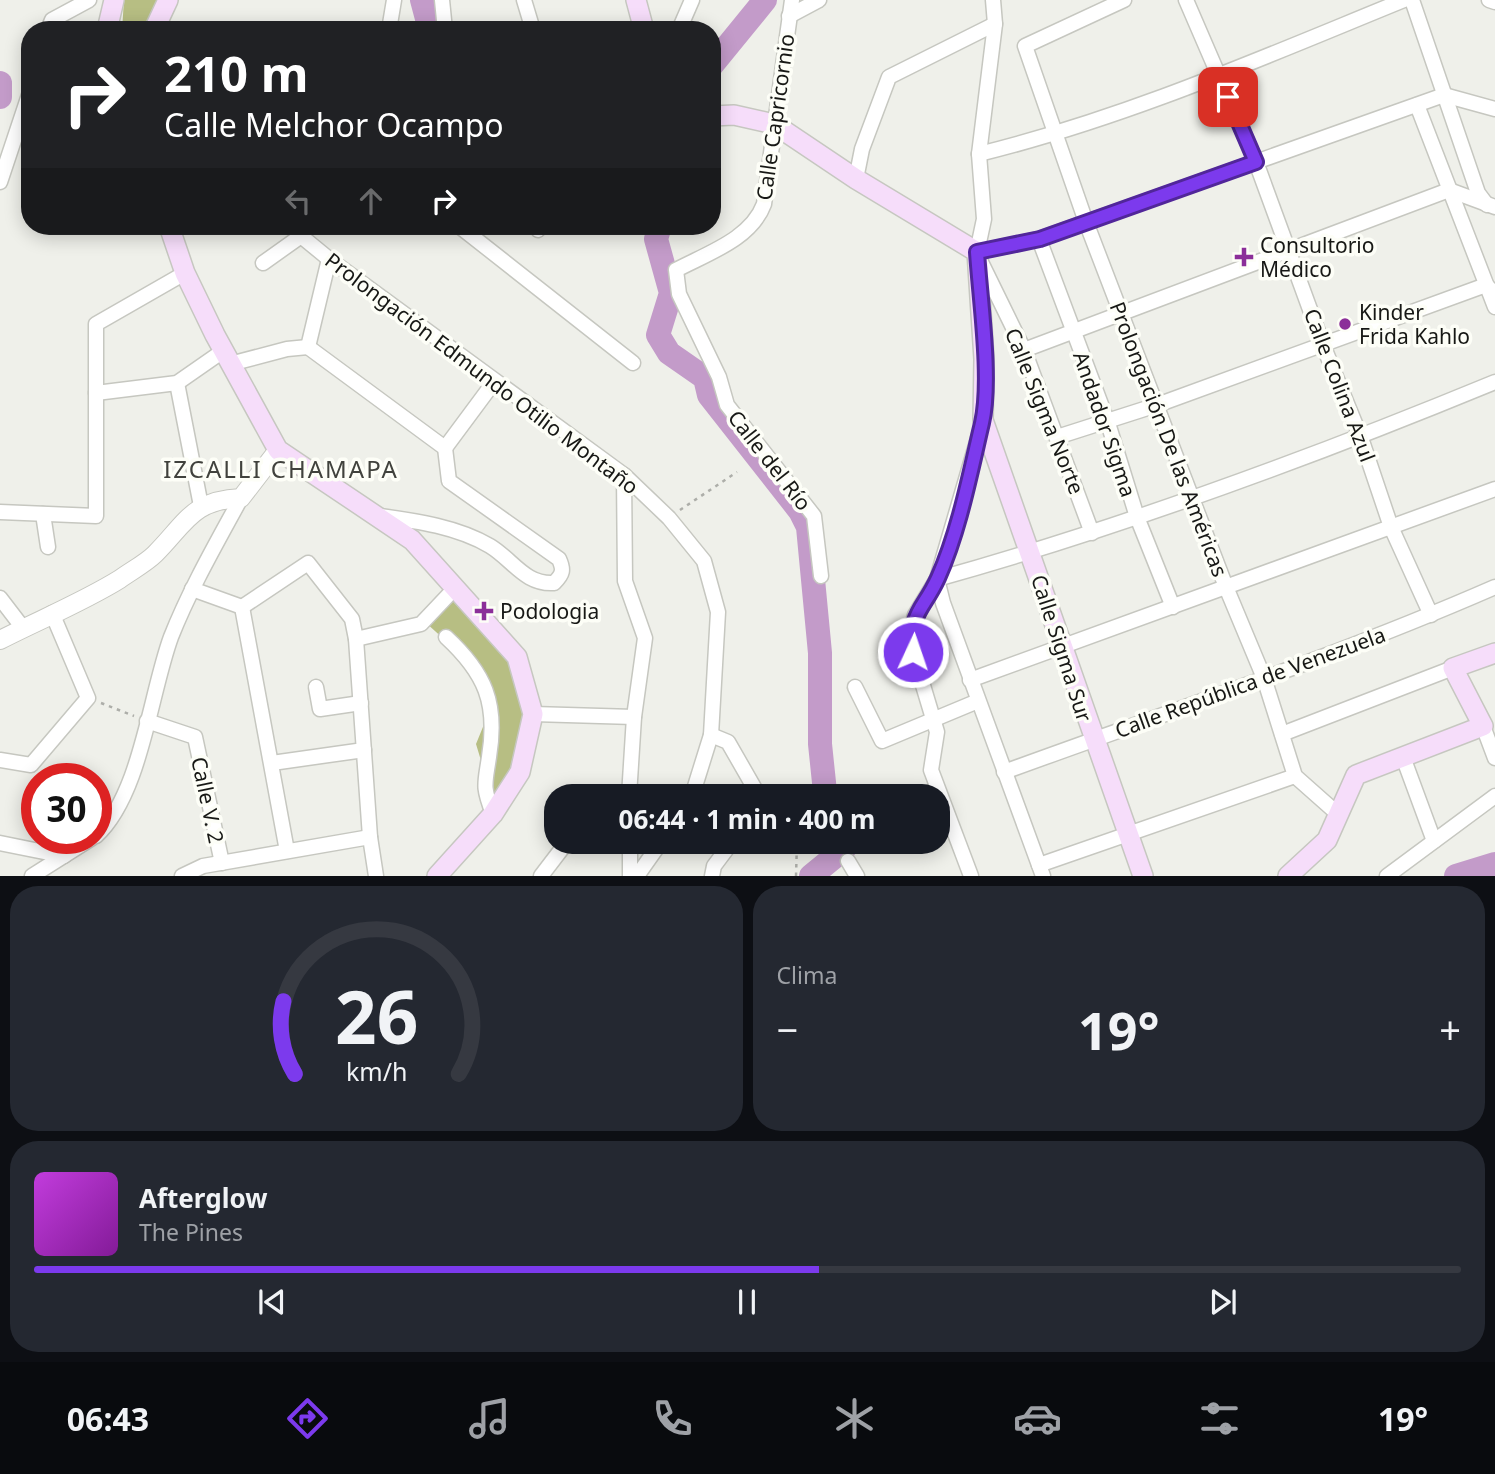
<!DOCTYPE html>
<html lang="es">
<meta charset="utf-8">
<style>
:root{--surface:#171b24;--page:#242831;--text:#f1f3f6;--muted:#9ea1a6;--line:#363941;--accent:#7c3aed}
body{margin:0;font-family:"Noto Sans",sans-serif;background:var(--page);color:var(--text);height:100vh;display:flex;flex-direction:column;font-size:26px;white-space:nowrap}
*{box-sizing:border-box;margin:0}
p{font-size:23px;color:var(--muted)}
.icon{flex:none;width:38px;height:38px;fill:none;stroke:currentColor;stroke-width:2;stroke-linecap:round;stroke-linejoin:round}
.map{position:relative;height:876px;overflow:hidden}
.side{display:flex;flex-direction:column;gap:10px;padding:10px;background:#0d0f14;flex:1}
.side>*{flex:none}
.top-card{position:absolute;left:21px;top:21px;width:700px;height:214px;border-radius:28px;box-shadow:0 4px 18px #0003;background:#202124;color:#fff;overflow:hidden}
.speed{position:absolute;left:21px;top:763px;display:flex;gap:14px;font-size:35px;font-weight:700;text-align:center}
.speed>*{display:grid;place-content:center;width:91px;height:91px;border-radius:50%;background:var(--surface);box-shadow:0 4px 18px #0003;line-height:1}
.speed .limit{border:10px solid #d22;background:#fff;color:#111}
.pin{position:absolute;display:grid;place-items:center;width:60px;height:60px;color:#fff;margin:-30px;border-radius:14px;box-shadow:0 4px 10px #0006}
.me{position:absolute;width:77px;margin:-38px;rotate:3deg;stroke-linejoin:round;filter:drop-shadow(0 0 5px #0008)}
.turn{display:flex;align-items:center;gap:24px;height:147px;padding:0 28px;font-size:32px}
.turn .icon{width:91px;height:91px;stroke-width:2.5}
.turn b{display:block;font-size:49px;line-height:60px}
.lanes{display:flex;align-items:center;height:66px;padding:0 28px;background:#0003;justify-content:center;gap:35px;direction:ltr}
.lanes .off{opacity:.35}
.big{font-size:52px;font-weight:700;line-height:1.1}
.side .widget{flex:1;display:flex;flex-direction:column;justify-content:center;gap:10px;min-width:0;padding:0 24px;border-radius:28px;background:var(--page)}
.side .dial{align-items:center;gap:0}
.dial svg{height:182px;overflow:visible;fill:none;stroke:var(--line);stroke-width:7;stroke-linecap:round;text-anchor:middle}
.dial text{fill:var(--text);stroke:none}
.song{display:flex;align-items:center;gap:21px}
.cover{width:84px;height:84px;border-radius:10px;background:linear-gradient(135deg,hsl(290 70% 55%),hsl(290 70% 35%))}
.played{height:7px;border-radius:4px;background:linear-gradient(90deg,var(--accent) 55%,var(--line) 55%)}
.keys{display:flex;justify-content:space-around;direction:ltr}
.heat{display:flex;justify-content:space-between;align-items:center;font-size:38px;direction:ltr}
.side .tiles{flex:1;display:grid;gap:10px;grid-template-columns:1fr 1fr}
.widget:last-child{grid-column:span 2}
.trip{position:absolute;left:544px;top:784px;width:406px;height:70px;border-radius:28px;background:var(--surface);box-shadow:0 4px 18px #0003;font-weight:700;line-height:70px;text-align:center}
.dock{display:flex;height:112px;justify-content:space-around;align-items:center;background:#090b0e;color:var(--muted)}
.dock .icon{width:49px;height:49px}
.dock .current{color:var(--accent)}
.dock b{font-size:32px;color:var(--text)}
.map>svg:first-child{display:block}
.forest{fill:#b7be83}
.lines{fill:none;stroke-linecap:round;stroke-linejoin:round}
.river{stroke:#c39bc9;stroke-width:24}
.minor-casing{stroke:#c6c7c0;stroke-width:17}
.tertiary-casing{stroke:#c6c7c0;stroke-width:20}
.secondary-casing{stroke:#c6c7c0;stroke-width:22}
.path{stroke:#adaea9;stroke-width:2.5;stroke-dasharray:3.5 5;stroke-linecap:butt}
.minor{stroke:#fff;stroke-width:14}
.tertiary{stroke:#fff;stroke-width:18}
.secondary{stroke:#f6ddfa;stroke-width:19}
.route-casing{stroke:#51269a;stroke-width:18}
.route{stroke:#7c3aed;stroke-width:12}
.poi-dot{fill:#8b2e99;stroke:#fdfef7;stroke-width:2.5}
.labels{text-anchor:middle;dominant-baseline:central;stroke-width:7;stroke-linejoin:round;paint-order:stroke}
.street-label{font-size:21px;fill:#171815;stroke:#fdfef7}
.poi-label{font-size:21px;fill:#171815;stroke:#fdfef7;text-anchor:start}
.quarter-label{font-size:24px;letter-spacing:2px;fill:#41423d;stroke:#fdfef7}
</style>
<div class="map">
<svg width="1495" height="876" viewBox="0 0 1495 876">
<rect width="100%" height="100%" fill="#eff0ea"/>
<!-- forest -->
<g class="forest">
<polygon points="124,0 161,0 145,30 122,30"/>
<polygon points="456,590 519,669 523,714 519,770 492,797 476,744 485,722 485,699 470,663 424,621"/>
</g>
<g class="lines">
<!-- river -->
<g class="river">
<polyline points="422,0 430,30"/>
<polyline points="712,65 765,0"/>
<polyline points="0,83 0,97"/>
<polyline points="660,226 656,239 671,293 658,335 669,353 705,378 709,395 800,511 808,527 820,653 820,744 825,792 828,796"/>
<polyline points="811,876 844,849 845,842"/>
<polyline points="1456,876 1495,864"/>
</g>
<defs>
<g id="minor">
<polyline points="442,0 445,30"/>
<polyline points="524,0 533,30"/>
<path d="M792 0 764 204C751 239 708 253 676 270L679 294 719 377 727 405 814 516 821 576"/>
<polyline points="1124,0 1025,46 1086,222 1226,587 1264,678 1295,776 1339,815"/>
<polyline points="1186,0 1256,162 1323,345 1361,438 1391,527 1431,615"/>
<polyline points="1412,0 1478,193 1487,205"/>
<polyline points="1489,0 1495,2"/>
<polyline points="789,16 819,0"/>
<polyline points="157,23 169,30"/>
<polyline points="48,30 52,20 89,0"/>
<polyline points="389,30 394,0"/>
<polyline points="679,30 692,0"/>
<polyline points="1417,105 1495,307"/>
<path d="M979 154C1126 118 1264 57 1404 0"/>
<polyline points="856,179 862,149 889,77 995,24"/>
<polyline points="0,182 30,92"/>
<polyline points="296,226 301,236 329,259 624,475 669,518 704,561 718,612 711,735 692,796"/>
<polyline points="459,226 633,363"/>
<polyline points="538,230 541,226"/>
<polyline points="1039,239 1108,423 1137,517 1173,607"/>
<polyline points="977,252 1039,239 1444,95 1495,109"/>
<polyline points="977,252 984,219 979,154 995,24 993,0"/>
<polyline points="980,260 1024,350 1092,533"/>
<polyline points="263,263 301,236"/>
<path d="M308 347 445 448 449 481 559 559C564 570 563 574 554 583 525 585 513 560 490 546 458 527 417 521 380 516"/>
<polyline points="308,347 329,259"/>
<polyline points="1024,350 1449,190 1495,207"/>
<polyline points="230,364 287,349 308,347"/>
<polyline points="177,383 201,506"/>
<polyline points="96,393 177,383 223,351"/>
<polyline points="1057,437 1157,405 1486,285 1495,294"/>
<polyline points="445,448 494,382"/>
<polyline points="624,475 625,581 645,638 634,717 629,796"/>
<polyline points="0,512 96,516 96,324 185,273"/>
<polyline points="43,514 48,547"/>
<path d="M937 579C1127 526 1313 457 1495 382"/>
<polyline points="937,579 943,603 1043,876"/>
<polyline points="192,589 242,607"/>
<polyline points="0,598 23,628"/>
<polyline points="242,607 308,563 352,619 356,639 370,837 376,876"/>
<polyline points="242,607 287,851"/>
<path d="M446 637C485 673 498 703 489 757 485 785 482 785 493 814"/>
<polyline points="356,639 421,624 456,587"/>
<polyline points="970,680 1495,489"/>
<polyline points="316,687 320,709 361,703"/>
<polyline points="855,687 882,741 978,701"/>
<polyline points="533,714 634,717"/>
<polyline points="147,721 195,737 222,863"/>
<polyline points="1483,726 1495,758"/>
<polyline points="1282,734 1453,668"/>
<polyline points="711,735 728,742 759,796"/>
<polyline points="1403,757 1434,841"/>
<polyline points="0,760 31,765 88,698 52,613"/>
<polyline points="272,763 364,750"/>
<path d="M1004 772C1168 712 1335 657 1495 587"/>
<path d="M96 836C141 795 150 694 171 637 190 589 216 544 241 498"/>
<polyline points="630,842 630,876"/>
<polyline points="0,843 64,856"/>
<polyline points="848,861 857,876"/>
<polyline points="1039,865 1295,776"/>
<polyline points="32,876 92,838"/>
<polyline points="182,876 203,866 370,837"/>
<polyline points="541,876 567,842"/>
<polyline points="637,876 661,842"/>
<polyline points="712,876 714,866 732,842"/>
<polyline points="971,876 931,770 937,732 913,652 911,630 915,615 937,579 983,421"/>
<polyline points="1387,876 1495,796"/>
</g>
<path id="tertiary" d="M0 640C39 620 83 602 120 579 131 571 146 563 155 554 186 523 192 500 241 498L278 450"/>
<g id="secondary">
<polyline points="636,0 644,30"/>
<polyline points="107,30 114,0"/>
<polyline points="154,30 168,0"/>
<polyline points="712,116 734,115 774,124 856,179 977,252 984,359 983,420 1143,876"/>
<polyline points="169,226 185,273 215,335 278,450 412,540 517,657 533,714 520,772 493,814 437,876"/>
<polyline points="1288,876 1327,840 1356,775 1483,726 1453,668 1495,653"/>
</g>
</defs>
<!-- minor casing -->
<use href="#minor" class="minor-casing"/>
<!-- tertiary casing -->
<use href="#tertiary" class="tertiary-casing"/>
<!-- secondary casing -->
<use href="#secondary" class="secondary-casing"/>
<!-- path -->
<g class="path">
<polyline points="680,510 737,472"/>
<polyline points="101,703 134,716"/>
<polyline points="796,876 797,842"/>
</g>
<!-- minor -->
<use href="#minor" class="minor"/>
<!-- tertiary -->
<use href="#tertiary" class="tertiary"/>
<!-- secondary -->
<use href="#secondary" class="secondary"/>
</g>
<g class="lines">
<defs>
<path id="route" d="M913 652C910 610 923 611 938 578 959 531 970 474 982 423 992 380 980 299 977 252L1040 239 1256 162 1228 97"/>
</defs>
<!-- route casing -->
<use href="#route" class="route-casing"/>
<!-- route -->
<use href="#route" class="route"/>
</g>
<!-- markers -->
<g class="poi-dot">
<path d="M1240.5 246.5h7v7h7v7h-7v7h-7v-7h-7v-7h7z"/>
<circle cx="1345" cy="324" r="7"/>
<path d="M480.5 600.5h7v7h7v7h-7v7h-7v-7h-7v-7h7z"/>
</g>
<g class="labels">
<!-- street labels -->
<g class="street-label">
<text transform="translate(775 117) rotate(-82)">Calle Capricornio</text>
<text transform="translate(482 373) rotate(37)">Prolongación Edmundo Otilio Montaño</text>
<text transform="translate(1340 385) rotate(69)">Calle Colina Azul</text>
<text transform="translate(1045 411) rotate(68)">Calle Sigma Norte</text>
<text transform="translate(1105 424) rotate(71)">Andador Sigma</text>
<text transform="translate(1169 439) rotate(69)">Prolongación De las Américas</text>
<text transform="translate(770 460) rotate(52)">Calle del Río</text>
<text transform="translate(1062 648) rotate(72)">Calle Sigma Sur</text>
<text transform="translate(1250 682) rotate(-20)">Calle República de Venezuela</text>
<text transform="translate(208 800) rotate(78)">Calle V. 2</text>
</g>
<!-- poi labels -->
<g class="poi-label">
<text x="1260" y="245">Consultorio<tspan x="1260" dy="24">Médico</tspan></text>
<text x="1359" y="312">Kinder<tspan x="1359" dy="24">Frida Kahlo</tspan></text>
<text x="500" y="611">Podologia</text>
</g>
<!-- quarter labels -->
<g class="quarter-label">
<text x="281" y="468">IZCALLI CHAMAPA</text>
</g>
</g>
</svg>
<div class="speed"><div class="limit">30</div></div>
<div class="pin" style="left:1228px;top:97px;background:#d93025"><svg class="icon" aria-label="arrive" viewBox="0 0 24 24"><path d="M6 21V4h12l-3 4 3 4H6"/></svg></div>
<svg class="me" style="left:913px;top:652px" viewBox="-20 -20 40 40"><circle r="17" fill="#7c3aed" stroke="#fff" stroke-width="3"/><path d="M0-11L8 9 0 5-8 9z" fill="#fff"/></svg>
<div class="trip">06:44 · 1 min · 400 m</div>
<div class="top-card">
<div class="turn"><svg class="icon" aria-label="right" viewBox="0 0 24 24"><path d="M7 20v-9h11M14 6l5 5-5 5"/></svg><div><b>210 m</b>Calle Melchor Ocampo</div></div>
<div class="lanes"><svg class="icon off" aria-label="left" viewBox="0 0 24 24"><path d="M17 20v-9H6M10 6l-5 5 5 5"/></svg><svg class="icon off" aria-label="ahead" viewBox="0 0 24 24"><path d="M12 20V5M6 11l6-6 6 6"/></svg><svg class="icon" aria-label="right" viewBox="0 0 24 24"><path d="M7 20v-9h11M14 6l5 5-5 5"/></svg></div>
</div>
</div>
<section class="side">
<div class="tiles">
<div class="widget dial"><svg viewBox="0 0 100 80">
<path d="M14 69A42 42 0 1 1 86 69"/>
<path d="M14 69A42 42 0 0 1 9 37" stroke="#7c3aed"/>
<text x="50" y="56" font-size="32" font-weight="700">26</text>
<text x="50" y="72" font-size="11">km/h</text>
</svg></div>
<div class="widget"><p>Clima</p>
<div class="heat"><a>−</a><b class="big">19°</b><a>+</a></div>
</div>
<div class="widget">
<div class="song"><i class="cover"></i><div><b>Afterglow</b><p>The Pines</p></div></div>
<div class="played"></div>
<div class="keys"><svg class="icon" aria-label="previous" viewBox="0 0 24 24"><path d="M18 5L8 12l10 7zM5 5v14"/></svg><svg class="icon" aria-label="pause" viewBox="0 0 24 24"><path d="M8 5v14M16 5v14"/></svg><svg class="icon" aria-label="next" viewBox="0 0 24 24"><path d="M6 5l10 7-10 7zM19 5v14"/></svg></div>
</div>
</div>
</section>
<nav class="dock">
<b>06:43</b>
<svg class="icon current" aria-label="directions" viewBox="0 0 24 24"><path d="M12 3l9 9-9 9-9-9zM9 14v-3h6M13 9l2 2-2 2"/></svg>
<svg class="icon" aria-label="music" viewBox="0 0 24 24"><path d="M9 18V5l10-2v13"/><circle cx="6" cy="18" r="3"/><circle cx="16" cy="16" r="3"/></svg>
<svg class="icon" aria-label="phone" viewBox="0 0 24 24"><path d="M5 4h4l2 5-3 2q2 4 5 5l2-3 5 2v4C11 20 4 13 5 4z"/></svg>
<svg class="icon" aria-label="climate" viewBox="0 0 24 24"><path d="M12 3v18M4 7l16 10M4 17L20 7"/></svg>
<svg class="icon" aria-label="car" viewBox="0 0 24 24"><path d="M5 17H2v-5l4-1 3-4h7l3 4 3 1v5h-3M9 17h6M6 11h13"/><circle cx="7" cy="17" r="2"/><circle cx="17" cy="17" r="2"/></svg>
<svg class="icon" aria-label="filters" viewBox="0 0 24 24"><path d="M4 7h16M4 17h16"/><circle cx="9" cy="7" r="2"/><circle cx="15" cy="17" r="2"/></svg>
<b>19°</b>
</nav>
